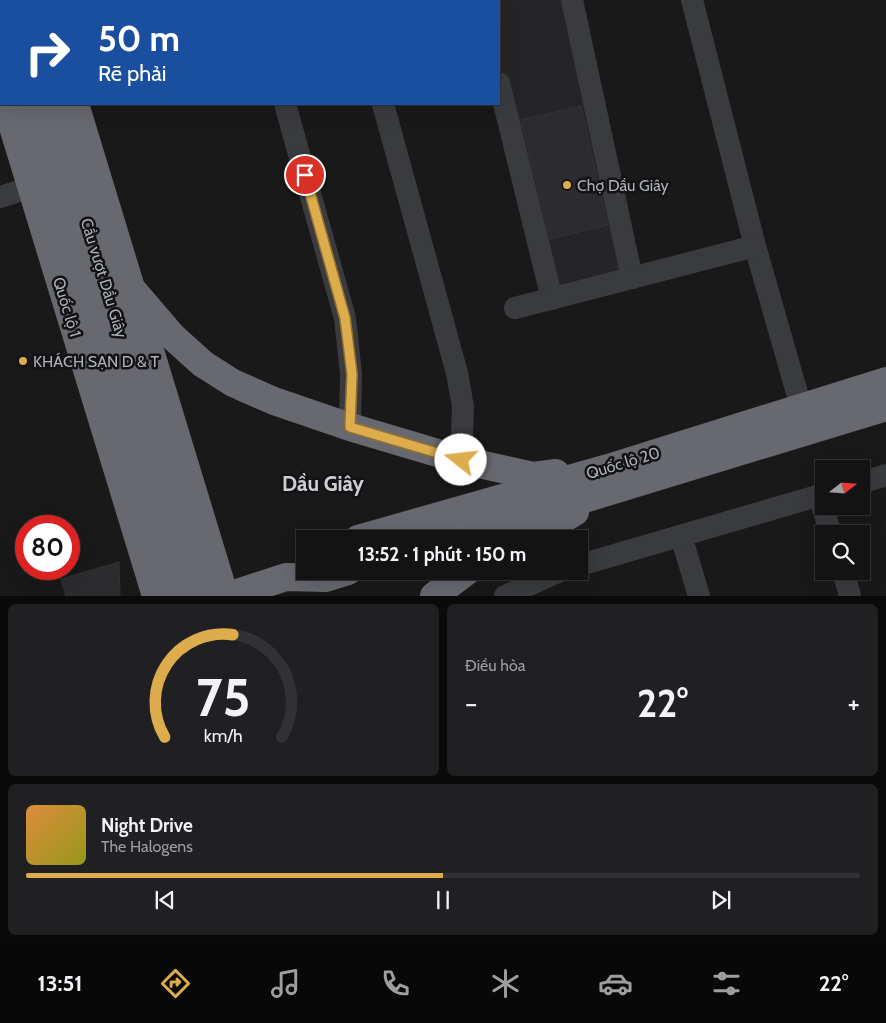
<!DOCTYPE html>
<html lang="vi">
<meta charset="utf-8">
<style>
:root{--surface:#131314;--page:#202022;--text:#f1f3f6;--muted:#9d9ea0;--line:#323234;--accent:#ddac4d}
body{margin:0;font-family:Cabin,sans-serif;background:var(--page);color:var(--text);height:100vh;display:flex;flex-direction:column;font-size:19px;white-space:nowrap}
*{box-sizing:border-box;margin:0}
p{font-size:16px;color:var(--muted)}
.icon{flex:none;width:28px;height:28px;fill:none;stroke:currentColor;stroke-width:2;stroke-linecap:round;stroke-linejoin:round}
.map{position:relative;height:596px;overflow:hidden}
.sheet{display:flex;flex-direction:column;gap:8px;padding:8px;background:#0a0a0b;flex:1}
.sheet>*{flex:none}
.top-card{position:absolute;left:0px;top:0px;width:500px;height:105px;box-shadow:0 5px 20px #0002,0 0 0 1px var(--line);background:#1a4fa0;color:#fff;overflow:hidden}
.needle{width:32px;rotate:73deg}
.controls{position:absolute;left:815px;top:460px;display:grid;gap:10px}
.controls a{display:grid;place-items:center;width:55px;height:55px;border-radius:0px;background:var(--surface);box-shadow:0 5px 20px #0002,0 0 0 1px var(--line);font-size:25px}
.speed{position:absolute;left:15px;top:515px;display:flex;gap:10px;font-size:25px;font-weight:700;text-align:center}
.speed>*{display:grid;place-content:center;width:65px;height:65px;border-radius:50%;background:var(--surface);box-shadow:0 5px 20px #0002,0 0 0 1px var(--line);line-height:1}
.speed .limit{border:8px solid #d22;background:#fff;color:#111}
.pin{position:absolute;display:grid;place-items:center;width:42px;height:42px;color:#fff;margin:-21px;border:2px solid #fff;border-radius:50%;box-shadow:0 1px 5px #0007}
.me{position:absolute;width:55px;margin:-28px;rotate:286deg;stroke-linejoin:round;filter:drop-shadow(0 0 4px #0008)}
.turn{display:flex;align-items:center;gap:18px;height:105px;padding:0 15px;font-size:22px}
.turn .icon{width:65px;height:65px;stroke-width:2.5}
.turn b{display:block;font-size:35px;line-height:42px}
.big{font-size:38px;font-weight:700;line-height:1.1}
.sheet .tile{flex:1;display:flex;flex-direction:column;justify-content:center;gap:8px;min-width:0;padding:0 18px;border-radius:8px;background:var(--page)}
.sheet .dial{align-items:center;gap:0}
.dial svg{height:130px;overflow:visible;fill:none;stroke:var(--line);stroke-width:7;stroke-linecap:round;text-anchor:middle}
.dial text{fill:var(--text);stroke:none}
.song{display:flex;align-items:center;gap:15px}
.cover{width:60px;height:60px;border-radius:8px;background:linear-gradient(135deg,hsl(30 70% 55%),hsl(60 70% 35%))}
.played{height:5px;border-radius:2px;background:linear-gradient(90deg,var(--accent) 50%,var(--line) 50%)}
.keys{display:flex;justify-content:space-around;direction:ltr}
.heat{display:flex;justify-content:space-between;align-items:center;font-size:28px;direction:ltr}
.sheet .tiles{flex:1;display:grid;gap:8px;grid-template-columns:1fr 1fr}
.tile:last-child{grid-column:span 2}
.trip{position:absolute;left:296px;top:530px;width:292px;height:50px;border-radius:0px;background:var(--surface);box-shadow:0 5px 20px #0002,0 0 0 1px var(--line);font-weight:700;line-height:50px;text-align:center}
.tab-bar{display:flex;height:80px;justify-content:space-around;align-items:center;background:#080808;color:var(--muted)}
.tab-bar .icon{width:35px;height:35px}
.tab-bar .current{color:var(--accent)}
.tab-bar b{font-size:22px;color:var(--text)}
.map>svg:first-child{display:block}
.built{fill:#252527}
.building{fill:#2c2c2e;stroke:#333336}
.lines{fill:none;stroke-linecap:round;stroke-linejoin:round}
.minor{stroke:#3a3b3f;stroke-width:22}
.highway{stroke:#67696f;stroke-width:28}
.highway-bridge{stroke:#67696f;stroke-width:28}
.route-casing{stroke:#907032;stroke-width:12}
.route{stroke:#ddac4d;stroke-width:9}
.poi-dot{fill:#ddac4d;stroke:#131315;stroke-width:2}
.labels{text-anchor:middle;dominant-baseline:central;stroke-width:5;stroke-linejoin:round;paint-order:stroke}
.poi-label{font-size:16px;fill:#acb0b8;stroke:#131315;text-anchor:start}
.street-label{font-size:16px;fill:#acb0b8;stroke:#131315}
.district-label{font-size:21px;font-weight:bold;fill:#cdcfd5;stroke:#131315}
</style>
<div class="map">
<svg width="886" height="596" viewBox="0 0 886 596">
<rect width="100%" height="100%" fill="#19191a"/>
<!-- built -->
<polygon class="built" points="471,0 579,0 638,266 539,290 499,104 499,1"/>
<!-- building -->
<g class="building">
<polygon points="581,106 608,225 550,239 521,120"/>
<polygon points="119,562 120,596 66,596 61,579"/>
</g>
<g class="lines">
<!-- minor -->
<g class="minor">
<polyline points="256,0 256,1"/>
<polyline points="356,0 356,1"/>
<polyline points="478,0 479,1"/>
<polyline points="572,0 632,278"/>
<polyline points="692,0 755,246 801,407"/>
<polyline points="499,83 552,299"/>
<polyline points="285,104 345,318 351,374 350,427"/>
<polyline points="383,104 457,373 463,407 461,460"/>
<polyline points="0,197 31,187"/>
<polyline points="515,308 755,246"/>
<polyline points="861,483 886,475"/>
<polyline points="819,495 831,534"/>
<polyline points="681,536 699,596"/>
<polyline points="580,565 824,494"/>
<polyline points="843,571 850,596"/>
<polyline points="505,596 560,571"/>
</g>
<!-- highway -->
<g class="highway">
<polyline points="20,0 21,1"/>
<polyline points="44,0 44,1"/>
<polyline points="0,4 1,8"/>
<polyline points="6,104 156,596"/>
<polyline points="75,104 222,587"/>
<polyline points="131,288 173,337 203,364 233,383 274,401 350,427 461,460 533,476 556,473"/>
<polyline points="358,539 608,468 886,381"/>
<polyline points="453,539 886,407"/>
<polyline points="529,539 575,512"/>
<polyline points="228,596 286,577 325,578 348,571"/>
<polyline points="434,596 467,571"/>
</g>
<!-- highway-bridge -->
<g class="highway-bridge">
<polyline points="30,104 177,596"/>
<polyline points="52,104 199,596"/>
</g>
</g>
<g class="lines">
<defs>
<polyline id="route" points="305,175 345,318 352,374 350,427 461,460"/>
</defs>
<!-- route casing -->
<use href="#route" class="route-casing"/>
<!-- route -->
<use href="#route" class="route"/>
</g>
<!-- markers -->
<g class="poi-dot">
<circle cx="567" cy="185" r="5"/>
<circle cx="23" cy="361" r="5"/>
</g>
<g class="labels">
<!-- poi labels -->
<g class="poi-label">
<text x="577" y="185">Chợ Dầu Giây</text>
<text x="33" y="361">KHÁCH SẠN D &amp; T</text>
</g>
<!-- street labels -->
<g class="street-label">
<text transform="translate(104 278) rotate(73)">Cầu vượt Dầu Giây</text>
<text transform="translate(67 307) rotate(73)">Quốc lộ 1</text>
<text transform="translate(623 463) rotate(-17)">Quốc lộ 20</text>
</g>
<!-- district labels -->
<g class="district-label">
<text x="323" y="483">Dầu Giây</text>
</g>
</g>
</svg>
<div class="controls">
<a><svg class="needle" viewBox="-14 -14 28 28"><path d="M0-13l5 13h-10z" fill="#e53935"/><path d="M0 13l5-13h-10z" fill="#9d9ea0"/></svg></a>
<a><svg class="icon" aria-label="search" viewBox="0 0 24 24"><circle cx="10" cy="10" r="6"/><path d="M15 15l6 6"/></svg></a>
</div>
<div class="speed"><div class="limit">80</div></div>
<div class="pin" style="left:305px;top:175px;background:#d93025"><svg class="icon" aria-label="arrive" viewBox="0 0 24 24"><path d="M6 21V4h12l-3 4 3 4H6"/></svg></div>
<svg class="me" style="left:461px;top:460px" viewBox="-20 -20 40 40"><circle r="19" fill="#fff"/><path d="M0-13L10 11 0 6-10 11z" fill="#ddac4d"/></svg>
<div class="trip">13:52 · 1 phút · 150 m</div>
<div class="top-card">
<div class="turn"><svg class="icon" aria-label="right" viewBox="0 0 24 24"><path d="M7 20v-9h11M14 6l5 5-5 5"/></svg><div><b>50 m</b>Rẽ phải</div></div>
</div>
</div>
<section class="sheet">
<div class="tiles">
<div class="tile dial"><svg viewBox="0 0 100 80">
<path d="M14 69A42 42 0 1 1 86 69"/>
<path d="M14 69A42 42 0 0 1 56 6" stroke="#ddac4d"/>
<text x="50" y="56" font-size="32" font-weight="700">75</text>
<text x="50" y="72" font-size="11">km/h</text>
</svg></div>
<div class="tile"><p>Điều hòa</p>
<div class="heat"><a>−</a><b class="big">22°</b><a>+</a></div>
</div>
<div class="tile">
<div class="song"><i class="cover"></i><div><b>Night Drive</b><p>The Halogens</p></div></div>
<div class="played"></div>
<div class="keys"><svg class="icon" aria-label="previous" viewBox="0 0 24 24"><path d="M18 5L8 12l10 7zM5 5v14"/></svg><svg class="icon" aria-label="pause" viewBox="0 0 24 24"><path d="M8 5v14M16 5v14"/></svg><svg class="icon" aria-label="next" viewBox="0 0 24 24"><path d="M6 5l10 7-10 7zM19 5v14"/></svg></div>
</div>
</div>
</section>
<nav class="tab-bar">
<b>13:51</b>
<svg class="icon current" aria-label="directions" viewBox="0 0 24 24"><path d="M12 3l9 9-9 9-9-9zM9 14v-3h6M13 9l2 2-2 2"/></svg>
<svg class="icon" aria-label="music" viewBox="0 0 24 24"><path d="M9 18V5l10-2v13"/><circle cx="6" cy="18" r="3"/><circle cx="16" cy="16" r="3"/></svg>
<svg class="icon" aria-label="phone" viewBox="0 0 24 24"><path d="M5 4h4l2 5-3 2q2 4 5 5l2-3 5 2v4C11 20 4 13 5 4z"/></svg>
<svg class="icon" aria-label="climate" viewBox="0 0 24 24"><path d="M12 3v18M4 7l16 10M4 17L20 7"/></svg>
<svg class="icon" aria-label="car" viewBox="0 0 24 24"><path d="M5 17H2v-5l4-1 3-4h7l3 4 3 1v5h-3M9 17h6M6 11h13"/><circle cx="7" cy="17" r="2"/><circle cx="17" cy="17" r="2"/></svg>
<svg class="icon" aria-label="filters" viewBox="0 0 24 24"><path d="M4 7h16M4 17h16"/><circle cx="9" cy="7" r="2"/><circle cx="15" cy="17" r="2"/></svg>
<b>22°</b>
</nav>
